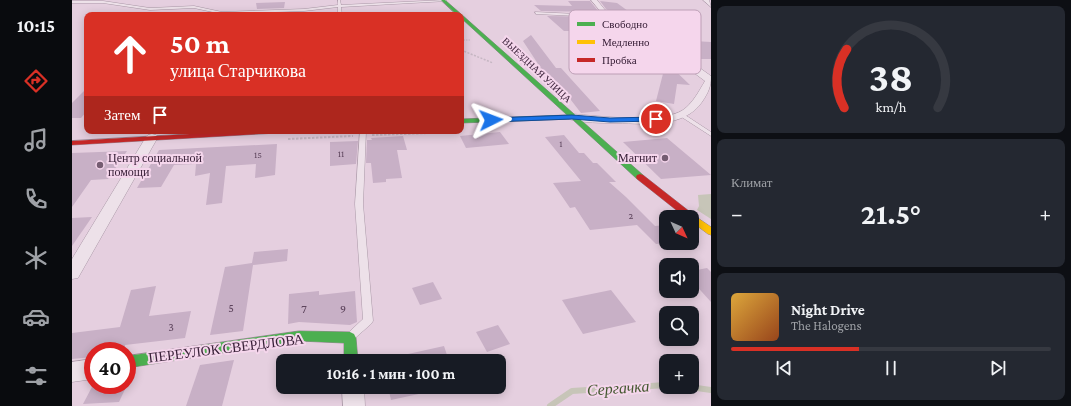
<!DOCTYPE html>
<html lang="ru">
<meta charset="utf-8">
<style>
:root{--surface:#171b24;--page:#242831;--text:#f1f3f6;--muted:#9ea1a6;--line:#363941;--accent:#d93025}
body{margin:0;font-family:"Crimson Pro",serif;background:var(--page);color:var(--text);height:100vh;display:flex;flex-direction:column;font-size:15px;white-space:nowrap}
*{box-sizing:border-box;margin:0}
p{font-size:13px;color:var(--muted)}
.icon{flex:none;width:22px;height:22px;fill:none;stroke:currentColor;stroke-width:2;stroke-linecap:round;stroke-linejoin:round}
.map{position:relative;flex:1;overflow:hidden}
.panel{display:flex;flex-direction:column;gap:6px;padding:6px;background:#0d0f14;width:360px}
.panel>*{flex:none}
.top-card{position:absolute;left:12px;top:12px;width:380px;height:122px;border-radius:8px;box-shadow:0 2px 10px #0003;background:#d93025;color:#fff;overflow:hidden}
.needle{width:26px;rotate:134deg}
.buttons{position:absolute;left:587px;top:210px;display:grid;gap:8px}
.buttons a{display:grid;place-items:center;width:40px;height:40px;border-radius:8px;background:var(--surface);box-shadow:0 2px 10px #0003;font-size:20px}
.speed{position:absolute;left:12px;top:342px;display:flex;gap:8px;font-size:20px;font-weight:700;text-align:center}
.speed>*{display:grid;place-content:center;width:52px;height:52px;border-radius:50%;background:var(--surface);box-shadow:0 2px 10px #0003;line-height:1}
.speed .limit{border:6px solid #d22;background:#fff;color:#111}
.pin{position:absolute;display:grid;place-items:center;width:34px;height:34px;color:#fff;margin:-17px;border:2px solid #fff;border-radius:50%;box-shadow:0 1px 4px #0007}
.me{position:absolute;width:44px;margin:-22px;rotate:87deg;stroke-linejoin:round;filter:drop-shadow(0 0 3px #0008)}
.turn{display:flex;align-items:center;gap:14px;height:84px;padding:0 20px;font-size:18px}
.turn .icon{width:52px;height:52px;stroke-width:2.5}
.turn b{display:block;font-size:28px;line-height:34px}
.then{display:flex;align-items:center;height:38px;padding:0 20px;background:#0003;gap:8px;font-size:15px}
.big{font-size:30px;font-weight:700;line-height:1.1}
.panel .widget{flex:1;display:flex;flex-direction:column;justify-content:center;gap:6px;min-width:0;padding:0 14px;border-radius:8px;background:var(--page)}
.panel .dial{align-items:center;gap:0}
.dial svg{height:104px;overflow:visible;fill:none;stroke:var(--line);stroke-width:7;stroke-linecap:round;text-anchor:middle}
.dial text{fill:var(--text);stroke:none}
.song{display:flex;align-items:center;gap:12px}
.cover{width:48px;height:48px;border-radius:6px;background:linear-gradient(135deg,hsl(40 70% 55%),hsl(20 70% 35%))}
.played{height:4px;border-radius:2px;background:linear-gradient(90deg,var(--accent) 40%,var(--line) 40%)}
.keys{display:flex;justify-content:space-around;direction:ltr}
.heat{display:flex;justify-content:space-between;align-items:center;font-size:22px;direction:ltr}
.trip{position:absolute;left:204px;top:354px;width:230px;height:40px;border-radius:8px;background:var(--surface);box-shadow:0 2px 10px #0003;font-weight:700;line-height:40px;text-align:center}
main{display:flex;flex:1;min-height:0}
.dock{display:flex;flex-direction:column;width:72px;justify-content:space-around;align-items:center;background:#090b0e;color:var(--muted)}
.dock .icon{width:28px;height:28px}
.dock .selected{color:var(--accent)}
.dock b{font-size:18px;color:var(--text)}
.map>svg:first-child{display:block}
.water{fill:#c7c5b8}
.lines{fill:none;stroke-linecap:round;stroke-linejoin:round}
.stream{stroke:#c7c5b8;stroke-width:6}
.building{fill:#c8b0c6}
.lane-casing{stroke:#aa98a7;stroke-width:1}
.street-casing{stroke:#aa98a7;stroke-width:1}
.fast-casing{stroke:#9a8896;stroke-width:1}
.slow-casing{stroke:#9a8896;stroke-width:1}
.jam-casing{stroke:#9a8896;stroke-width:1}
.path-far2{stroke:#c6b7c3;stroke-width:1;stroke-dasharray:1.5 1;stroke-linecap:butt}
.path-far1{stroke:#c6b7c3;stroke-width:1.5;stroke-dasharray:2 1.5;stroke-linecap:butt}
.path{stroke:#c6b7c3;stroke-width:2;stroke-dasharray:2.5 1.5;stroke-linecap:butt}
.lane{fill:#ede1e9;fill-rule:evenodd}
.street{fill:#ede1e9;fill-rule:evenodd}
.fast{fill:#4caf50;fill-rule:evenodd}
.slow{fill:#ffc107;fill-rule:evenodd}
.jam{fill:#c62828;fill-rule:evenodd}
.route{fill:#1a73e8;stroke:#114b97}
.poi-dot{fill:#755d72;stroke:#f5d6ec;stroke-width:1.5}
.labels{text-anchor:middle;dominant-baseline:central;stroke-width:4;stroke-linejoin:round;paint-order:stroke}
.far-street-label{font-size:10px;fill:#392038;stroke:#f5d6ec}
.number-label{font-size:10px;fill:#5d445c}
.poi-label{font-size:12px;fill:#392038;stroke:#f5d6ec;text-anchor:start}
.near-number-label{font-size:12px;fill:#5d445c}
.near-street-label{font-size:14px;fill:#392038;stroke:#f5d6ec}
.near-water-label{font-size:16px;font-style:italic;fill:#445830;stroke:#f5d6ec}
.key{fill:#f5d6ec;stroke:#bd9fb6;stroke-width:1}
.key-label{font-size:11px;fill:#392038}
</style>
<main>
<nav class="dock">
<b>10:15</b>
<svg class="icon selected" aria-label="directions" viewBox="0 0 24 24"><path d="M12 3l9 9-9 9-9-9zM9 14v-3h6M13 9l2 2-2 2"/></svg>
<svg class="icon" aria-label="music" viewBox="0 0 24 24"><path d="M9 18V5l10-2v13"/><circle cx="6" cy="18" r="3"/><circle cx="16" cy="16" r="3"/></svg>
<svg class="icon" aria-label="phone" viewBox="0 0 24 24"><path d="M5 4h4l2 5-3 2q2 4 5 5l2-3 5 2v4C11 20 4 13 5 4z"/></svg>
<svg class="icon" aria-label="climate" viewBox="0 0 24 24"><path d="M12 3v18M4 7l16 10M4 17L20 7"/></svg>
<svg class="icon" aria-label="car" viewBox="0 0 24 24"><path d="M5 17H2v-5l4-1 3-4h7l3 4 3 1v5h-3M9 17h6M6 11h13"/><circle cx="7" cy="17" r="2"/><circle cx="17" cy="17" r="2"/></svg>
<svg class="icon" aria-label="filters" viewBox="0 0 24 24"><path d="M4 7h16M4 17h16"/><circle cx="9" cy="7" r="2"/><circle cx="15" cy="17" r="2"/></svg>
</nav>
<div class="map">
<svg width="639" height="406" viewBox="0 0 639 406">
<rect width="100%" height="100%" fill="#e5cfdf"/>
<!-- water -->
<polygon class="water" points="639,194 639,219 625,210 627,206 626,195"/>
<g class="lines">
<!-- stream -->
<g class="stream">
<polyline points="618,387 639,390"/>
<polyline points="478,406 500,391 594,385"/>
</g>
</g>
<!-- building -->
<g class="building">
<polygon points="496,1 518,1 527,12 469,11 462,5 500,6"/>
<polygon points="528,1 545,3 585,32 591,32 604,40 639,42 639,59 618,59 534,9"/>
<polygon points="213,2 212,8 185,9 184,3"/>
<polygon points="475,16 533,17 602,60 573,60 566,55 563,54 547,39 541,39 533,31 492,31"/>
<polygon points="459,35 484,68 489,68 528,111 509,113 492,91 470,70 451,41"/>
<polygon points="594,62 618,85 605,84 602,104 584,101"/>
<polygon points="15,88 15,111 9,118 0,118 0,103"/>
<polygon points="428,132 437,144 394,148 388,136"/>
<polygon points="492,135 507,153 512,153 521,163 525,163 544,182 537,182 554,197 583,226 594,225 594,243 584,244 565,225 518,230 503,207 498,208 481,183 509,181 473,137"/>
<polygon points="331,136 335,150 325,150 330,178 314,179 314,182 301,183 299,163 294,163 295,140 300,140 299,138"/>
<polygon points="595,138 639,175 589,179 551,142"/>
<polygon points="286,141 284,164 258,166 258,142"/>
<polygon points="205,144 203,175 183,178 184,164 154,166 150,203 134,205 138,173 123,176 124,164 102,165 89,187 65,188 87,150"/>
<polygon points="55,151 36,179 19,180 0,207 0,153"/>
<polygon points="20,217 0,246 0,218"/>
<polygon points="216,249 215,261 181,265 171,331 138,335 153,267 180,263 182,252"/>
<polygon points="635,268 639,272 639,302 620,281 620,271"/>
<polygon points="361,282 370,299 348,305 340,288"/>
<polygon points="84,286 77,316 119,311 113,338 53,345 53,348 49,351 21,351 21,357 0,359 0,333 48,327 59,290"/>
<polygon points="539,290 564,322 511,334 490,300"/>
<polygon points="247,291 247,295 283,291 285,322 278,325 227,322 216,324 217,294"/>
<polygon points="426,325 438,344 415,352 404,332"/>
<polygon points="372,346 377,361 327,361 327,356"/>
<polygon points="162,360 150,406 114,406 128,365"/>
<polygon points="21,385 55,385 47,402 11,404"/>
<polygon points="316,387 355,387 356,392 319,400"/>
</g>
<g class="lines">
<defs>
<g id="lane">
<polygon points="266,0 268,0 269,5 373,0 375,1 269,7 270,15 266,15 266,7 232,11 150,14 122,8 78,10 31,3 0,3 0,1 31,1 78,8 122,6 150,12 232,9 266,5"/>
<polygon points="463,12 505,14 536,13 538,14 536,15 505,16 464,14"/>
<polygon points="610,113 639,132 639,136 608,116 608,114"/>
<polygon points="288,131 294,131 291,204 301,321 299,324 282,339 279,340 276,339 274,336 276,333 291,319 283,204"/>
</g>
<g id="street">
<path d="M519 0H525L533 10 608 54 639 76C639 87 636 93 630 102 612 128 574 124 545 123 529 123 512 123 496 119L495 117 496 115 500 114C526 116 590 124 611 110 621 103 627 91 633 81L602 58 529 12Z"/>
<polygon points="631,0 637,0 639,7"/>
<polygon points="80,134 84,135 86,137 6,278 0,279 0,259 74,137 76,135"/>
<polygon points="21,359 21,379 0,382 0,362"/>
<polygon points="270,387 292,387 293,406 271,406"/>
</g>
<g id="fast">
<polygon points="369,0 373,0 389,14 571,175 572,177 571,179 565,179 500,119 389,123 389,119 495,115 389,18 389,15 385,15"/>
<polygon points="227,331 278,332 282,334 284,338 286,361 272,361 272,343 227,341 55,368 55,356"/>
</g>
<polygon id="slow" points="620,214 639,227 639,235 636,234 620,222 620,217 615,217"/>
<g id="jam">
<polygon points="168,131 209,131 205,133 0,145 0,141"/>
<polygon points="568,174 571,175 622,215 624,217 622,219 620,220 620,217 613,217 565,179 564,177 565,175"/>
</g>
</defs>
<!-- lane casing -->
<use href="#lane" class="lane-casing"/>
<!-- street casing -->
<use href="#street" class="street-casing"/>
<!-- fast casing -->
<use href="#fast" class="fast-casing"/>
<!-- slow casing -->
<use href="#slow" class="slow-casing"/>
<!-- jam casing -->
<use href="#jam" class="jam-casing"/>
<!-- path-far2 -->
<polyline class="path-far2" points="389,40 398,40"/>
<!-- path-far1 -->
<polyline class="path-far1" points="389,50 421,63"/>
<!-- path -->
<g class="path">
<polyline points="300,135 387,132"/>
<polyline points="216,139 281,136"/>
</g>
<!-- lane -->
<use href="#lane" class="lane"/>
<!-- street -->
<use href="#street" class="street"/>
<!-- fast -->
<use href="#fast" class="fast"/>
<!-- slow -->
<use href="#slow" class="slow"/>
<!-- jam -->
<use href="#jam" class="jam"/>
</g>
<!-- route -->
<polygon class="route" points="500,115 538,118 584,117 588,119 584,121 538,122 500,119 419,122 416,120 419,118"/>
<!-- markers -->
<g class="poi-dot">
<circle cx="593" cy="158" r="4"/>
<circle cx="28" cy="165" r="4"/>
</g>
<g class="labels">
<!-- far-street labels -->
<g class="far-street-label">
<text transform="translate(465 70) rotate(43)">ВЫЕЗДНАЯ УЛИЦА</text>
</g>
<!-- number labels -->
<g class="number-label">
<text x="489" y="143">1</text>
<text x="269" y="153">11</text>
<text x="186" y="154">15</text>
<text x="559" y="215">2</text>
</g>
<!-- poi labels -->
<g class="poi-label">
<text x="36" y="158">Центр социальной<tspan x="36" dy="14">помощи</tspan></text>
<text x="585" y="158" text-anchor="end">Магнит</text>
</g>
<!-- near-number labels -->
<g class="near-number-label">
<text x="159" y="308">5</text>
<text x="232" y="309">7</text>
<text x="271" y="309">9</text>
<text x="99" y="327">3</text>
</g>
<!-- near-street labels -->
<g class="near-street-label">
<text transform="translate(154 348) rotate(-7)">ПЕРЕУЛОК СВЕРДЛОВА</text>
</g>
<!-- near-water labels -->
<g class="near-water-label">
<text transform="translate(546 388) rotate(-4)">Сергачка</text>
</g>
</g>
<!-- legend -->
<rect x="497" y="10" width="132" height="64" rx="6" class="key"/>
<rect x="505" y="22" width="18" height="4" fill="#4caf50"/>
<rect x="505" y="40" width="18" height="4" fill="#ffc107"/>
<rect x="505" y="58" width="18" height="4" fill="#c62828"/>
<g class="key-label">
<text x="530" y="28">Свободно</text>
<text x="530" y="46">Медленно</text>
<text x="530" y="64">Пробка</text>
</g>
</svg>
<div class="buttons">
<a><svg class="needle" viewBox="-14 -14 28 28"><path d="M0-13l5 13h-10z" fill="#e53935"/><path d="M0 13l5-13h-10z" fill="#9ea1a6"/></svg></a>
<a><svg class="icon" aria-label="sound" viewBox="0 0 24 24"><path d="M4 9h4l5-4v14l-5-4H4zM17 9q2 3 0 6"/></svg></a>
<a><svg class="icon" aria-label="search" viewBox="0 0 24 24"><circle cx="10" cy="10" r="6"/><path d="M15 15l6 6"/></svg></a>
<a>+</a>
</div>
<div class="speed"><div class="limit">40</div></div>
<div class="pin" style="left:584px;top:119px;background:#d93025"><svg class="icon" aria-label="arrive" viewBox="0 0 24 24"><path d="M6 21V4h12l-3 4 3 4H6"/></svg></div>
<svg class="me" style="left:419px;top:120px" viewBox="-20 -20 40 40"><path d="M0-17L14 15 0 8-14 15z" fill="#1a73e8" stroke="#fff" stroke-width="4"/></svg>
<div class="trip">10:16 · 1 мин · 100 m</div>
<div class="top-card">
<div class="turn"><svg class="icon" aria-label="ahead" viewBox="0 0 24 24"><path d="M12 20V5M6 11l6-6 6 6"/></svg><div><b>50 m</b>улица Старчикова</div></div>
<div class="then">Затем<svg class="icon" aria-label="arrive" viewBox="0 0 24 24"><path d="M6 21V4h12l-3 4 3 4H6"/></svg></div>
</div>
</div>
<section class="panel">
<div class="widget dial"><svg viewBox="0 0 100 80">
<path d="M14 69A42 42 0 1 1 86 69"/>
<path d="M14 69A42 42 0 0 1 16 24" stroke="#d93025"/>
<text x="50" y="56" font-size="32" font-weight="700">38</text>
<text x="50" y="72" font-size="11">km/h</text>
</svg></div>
<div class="widget"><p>Климат</p>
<div class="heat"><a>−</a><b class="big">21.5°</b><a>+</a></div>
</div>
<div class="widget">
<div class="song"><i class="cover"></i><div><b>Night Drive</b><p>The Halogens</p></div></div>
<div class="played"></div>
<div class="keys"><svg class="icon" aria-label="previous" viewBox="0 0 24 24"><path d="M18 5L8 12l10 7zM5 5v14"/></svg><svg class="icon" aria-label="pause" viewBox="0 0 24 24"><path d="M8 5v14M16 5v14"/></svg><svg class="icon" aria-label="next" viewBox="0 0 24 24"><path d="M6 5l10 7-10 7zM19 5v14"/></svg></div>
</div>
</section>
</main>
